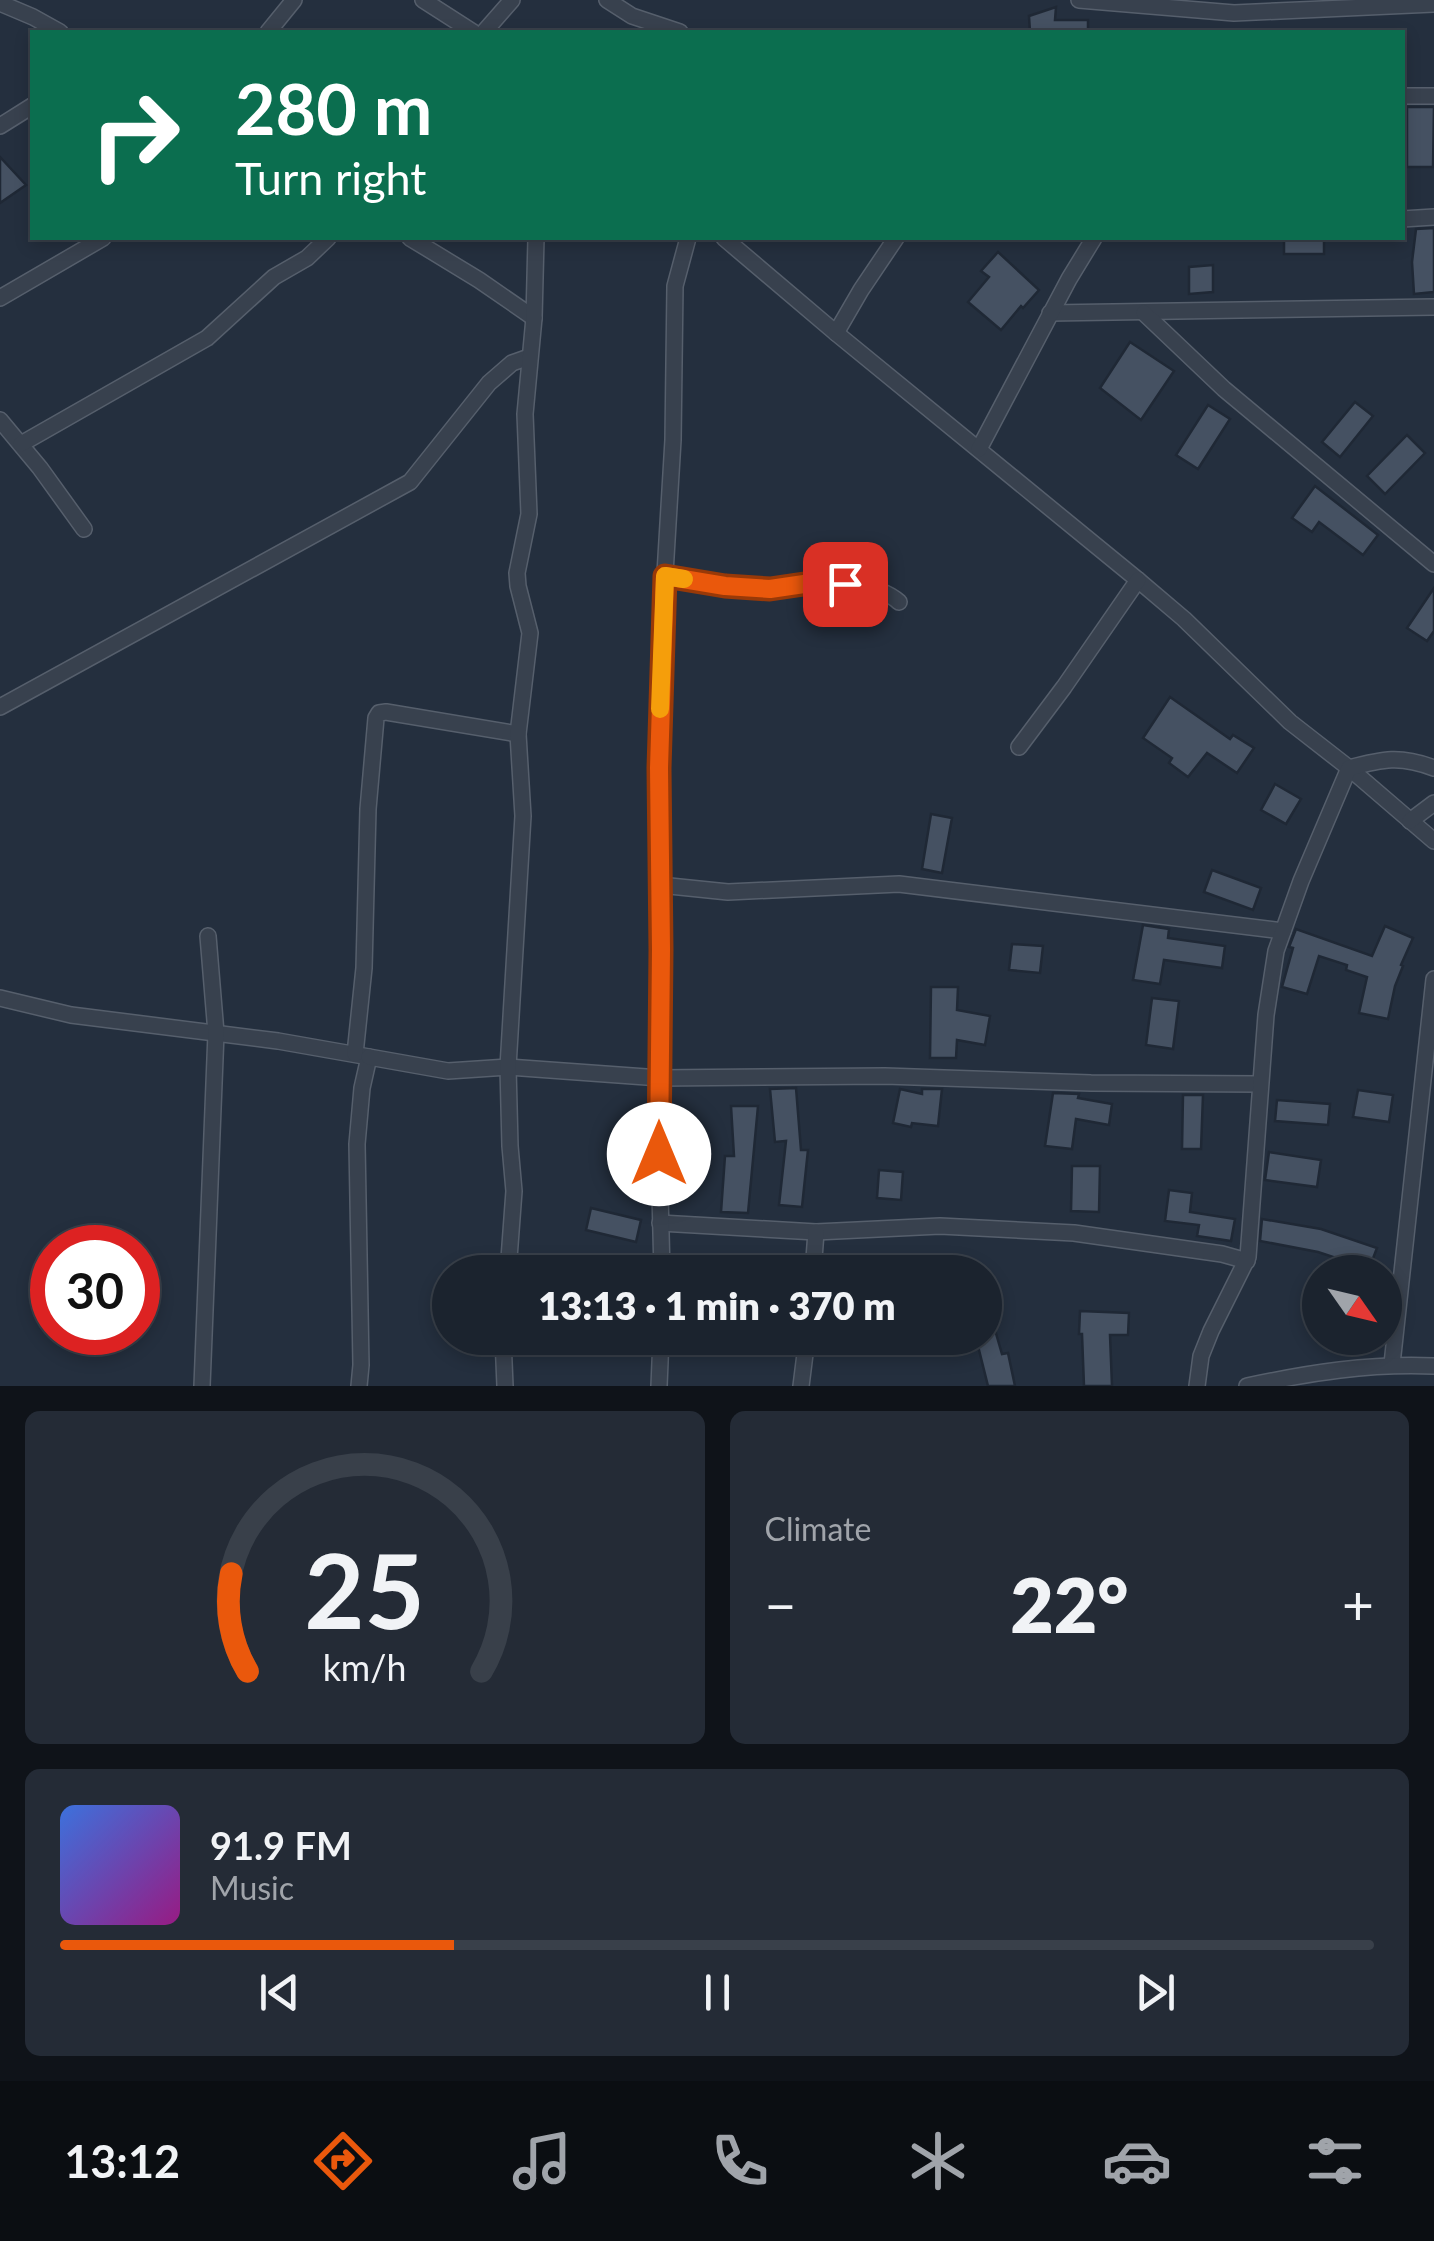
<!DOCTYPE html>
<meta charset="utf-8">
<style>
:root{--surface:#1b232e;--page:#242b36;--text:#f1f3f6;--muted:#a0a4aa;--line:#39404a;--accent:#ea580c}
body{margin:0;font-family:Lato,sans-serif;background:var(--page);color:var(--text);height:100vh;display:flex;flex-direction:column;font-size:38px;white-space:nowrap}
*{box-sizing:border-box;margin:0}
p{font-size:32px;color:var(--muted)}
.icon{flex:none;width:55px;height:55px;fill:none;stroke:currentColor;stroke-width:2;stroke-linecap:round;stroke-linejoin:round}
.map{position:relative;height:1386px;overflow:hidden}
.drawer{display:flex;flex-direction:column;gap:25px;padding:25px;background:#0f1319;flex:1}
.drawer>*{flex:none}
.hud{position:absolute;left:30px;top:30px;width:1375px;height:210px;border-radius:0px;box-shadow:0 5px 15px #0003,0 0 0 2px var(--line);background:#0b6e4f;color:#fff;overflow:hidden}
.needle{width:65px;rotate:124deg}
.buttons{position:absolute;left:1302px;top:1255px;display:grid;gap:20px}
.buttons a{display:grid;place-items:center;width:100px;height:100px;border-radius:50%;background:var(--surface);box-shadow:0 5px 15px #0003,0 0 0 2px var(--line);font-size:50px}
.speed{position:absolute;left:30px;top:1225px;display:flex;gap:20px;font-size:50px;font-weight:700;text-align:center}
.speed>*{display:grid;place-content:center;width:130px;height:130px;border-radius:50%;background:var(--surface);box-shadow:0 5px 15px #0003,0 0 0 2px var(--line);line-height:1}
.speed .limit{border:15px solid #d22;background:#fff;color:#111}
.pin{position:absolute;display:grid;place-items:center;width:85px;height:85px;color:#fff;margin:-42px;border-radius:20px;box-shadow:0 5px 15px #0006}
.me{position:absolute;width:110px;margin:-55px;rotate:0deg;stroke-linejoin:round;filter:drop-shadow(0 0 8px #0008)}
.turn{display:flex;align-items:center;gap:35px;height:210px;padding:0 40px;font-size:45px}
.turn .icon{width:130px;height:130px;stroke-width:2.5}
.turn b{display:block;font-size:70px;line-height:85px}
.big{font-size:75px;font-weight:800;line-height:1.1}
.drawer .tile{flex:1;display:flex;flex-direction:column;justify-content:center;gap:15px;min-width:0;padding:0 35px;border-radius:15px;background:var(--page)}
.drawer .dial{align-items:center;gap:0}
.dial svg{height:260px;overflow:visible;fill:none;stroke:var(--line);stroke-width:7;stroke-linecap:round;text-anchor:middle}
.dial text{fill:var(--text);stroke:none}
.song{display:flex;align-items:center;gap:30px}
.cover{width:120px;height:120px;border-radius:15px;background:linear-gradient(135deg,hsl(220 70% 55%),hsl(310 70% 35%))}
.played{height:10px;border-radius:5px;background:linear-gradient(90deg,var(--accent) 30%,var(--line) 30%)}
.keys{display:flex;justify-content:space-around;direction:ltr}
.heat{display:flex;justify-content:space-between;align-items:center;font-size:55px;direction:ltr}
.drawer .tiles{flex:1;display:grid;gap:25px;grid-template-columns:1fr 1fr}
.tile:last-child{grid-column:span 2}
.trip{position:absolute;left:432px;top:1255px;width:570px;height:100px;border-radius:50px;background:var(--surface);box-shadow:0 5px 15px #0003,0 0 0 2px var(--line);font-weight:800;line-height:100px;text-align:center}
.tabs{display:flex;height:160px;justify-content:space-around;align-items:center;background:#0b0e12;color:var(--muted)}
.tabs .icon{width:70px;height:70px}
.tabs .selected{color:var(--accent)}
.tabs b{font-size:45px;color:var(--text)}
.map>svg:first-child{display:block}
.building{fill:#455162;stroke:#1f2835;stroke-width:2.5}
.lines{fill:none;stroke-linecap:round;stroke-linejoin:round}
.street-casing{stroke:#565f6c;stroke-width:18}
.street{stroke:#38414e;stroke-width:15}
.route-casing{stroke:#983908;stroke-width:25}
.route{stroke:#ea580c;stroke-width:18}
.slow{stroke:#f59e0b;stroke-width:18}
</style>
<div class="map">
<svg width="1434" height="1386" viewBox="0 0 1434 1386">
<rect width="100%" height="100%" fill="#242f3e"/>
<!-- building -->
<g class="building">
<polygon points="1056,7 1055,20 1088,20 1088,32 1030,32 1029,16"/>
<polygon points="1407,107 1434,107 1433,167 1407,167"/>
<polygon points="0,157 26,185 0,203"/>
<polygon points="1434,228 1434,292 1414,294 1412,262 1416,229"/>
<rect x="1284" y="238" width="40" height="16"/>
<polygon points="998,252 1039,290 1023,308 1021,306 1001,330 968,302 989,277 981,271"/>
<polygon points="1213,265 1213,292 1189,294 1189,267"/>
<polygon points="1130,342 1174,371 1141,420 1100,388"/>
<polygon points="1355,402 1373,416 1340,457 1322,442"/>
<polygon points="1208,405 1230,419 1198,469 1176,455"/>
<polygon points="1407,435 1425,453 1385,494 1367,476"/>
<polygon points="1315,486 1378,535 1363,555 1319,522 1312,532 1292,518"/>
<polygon points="1434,588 1434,631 1427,641 1407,628"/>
<polygon points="1170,697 1230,739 1233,735 1254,748 1237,773 1207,753 1188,777 1169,763 1172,758 1143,738"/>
<polygon points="1275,784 1301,799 1286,824 1261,810"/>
<polygon points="931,814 952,818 942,873 922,869"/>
<polygon points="1212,870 1261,888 1253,910 1204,892"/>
<polygon points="1143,925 1169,929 1168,938 1225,946 1222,968 1164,960 1160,984 1133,980"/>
<polygon points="1385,926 1413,938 1401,965 1403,966 1395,986 1388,1019 1359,1013 1367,977 1346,970 1347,965 1319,956 1307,994 1282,987 1293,948 1289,947 1296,929 1372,956"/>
<polygon points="1012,944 1043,946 1040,973 1009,970"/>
<polygon points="931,987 958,987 957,1010 990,1016 985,1045 957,1040 956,1058 930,1058"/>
<polygon points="1152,998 1179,1001 1173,1049 1146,1045"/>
<polygon points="796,1088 801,1150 808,1150 802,1207 779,1205 786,1141 775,1142 770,1089"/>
<polygon points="900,1089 922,1094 922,1089 942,1089 938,1126 912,1123 911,1127 893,1123"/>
<polygon points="1358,1090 1393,1095 1389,1122 1353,1117"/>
<polygon points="1053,1093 1079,1094 1078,1098 1112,1104 1109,1125 1076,1119 1072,1149 1045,1146"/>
<polygon points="1183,1095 1203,1095 1201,1149 1182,1149"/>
<polygon points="1277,1100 1330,1104 1328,1125 1275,1121"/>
<polygon points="731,1106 758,1106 748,1213 721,1212 725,1156 734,1156"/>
<polygon points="1269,1152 1321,1160 1317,1187 1265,1180"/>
<polygon points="1072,1166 1100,1166 1099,1212 1071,1211"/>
<polygon points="879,1170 903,1172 901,1200 877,1198"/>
<polygon points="1169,1190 1192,1193 1190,1212 1235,1219 1231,1241 1197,1236 1199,1225 1165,1221"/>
<polygon points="591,1208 641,1220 636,1242 586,1230"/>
<polygon points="1262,1219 1321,1229 1377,1248 1369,1269 1318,1252 1260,1241"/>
<polygon points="1080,1311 1129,1313 1128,1335 1110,1335 1112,1386 1084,1386 1082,1334 1079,1334"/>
<polygon points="995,1330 1002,1354 1008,1353 1015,1386 988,1386 976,1338 985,1338 985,1333"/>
</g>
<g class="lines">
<defs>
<g id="street">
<polyline points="423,0 473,32"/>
<polyline points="607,0 632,16 680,32"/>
<polyline points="1079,0 1234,13 1434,4"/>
<polyline points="0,3 33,17 60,32"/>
<polyline points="268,32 294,0"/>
<polyline points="484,32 512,0"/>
<polyline points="1402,96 1434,96"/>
<polyline points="0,126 32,106"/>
<polyline points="1402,219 1434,217"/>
<polyline points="410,238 479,280 534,318"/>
<polyline points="724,238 836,333 1138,580 1184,619 1290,722 1349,768 1434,841"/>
<polyline points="0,298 103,238"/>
<polyline points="1050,313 1434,307"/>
<polyline points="1144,313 1224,389 1434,564"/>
<polyline points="836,333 861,290 896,238"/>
<polyline points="0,420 40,468 84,529"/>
<polyline points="21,444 207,338 274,277 307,258 328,238"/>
<polyline points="979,449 1069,279 1094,238"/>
<path d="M665 576C699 581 733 589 768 589 778 589 789 586 800 584 828 581 877 582 899 602"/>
<polyline points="0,707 410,482 489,383 512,363 529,357"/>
<polyline points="1019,747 1064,687 1138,580"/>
<polyline points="1410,821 1434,803"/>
<polyline points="660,885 728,892 899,884 1283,931"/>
<polyline points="0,998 71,1015 278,1041 369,1057 362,1088 357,1144 361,1365 359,1386"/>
<polyline points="355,1054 364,968 368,809 376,718 379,713 386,712 518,734"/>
<polyline points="369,1057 448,1071 508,1067 660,1078 885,1076 1091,1083 1260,1084"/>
<polyline points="660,1223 816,1232 940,1226 1074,1233 1222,1254 1247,1261"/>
<polyline points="508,1272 514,1191 510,1146 508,1067 523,816 518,734 530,633 518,586 517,573 529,514 525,414 534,318 536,238"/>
<polyline points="662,1272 659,1155 661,949 659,768 663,607 673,440 675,286 688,238"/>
<polyline points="813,1272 816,1232"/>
<polyline points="503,1338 505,1386"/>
<polyline points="1392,1364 1434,979"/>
<polyline points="202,1386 216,1033 208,936"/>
<polyline points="659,1386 661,1338"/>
<polyline points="801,1386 807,1338"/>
<path d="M1197 1386 1201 1356 1211 1331 1248 1257 1266 1015 1276 951 1301 881 1349 768C1383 759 1400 755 1434 768"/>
<path d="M1247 1386C1309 1373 1370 1363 1434 1366"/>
</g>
</defs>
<!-- street casing -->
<use href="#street" class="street-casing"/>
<!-- street -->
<use href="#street" class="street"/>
</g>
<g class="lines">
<defs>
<polyline id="route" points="659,1154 661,950 659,768 665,576 725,586 770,589 804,584 845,584"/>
</defs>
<!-- route casing -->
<use href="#route" class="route-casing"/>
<!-- route -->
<use href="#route" class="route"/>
<!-- slow -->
<polyline class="slow" points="660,709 665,576 684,579"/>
</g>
</svg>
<div class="buttons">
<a><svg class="needle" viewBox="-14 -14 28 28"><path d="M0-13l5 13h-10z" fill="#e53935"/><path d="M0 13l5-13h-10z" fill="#a0a4aa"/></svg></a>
</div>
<div class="speed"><div class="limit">30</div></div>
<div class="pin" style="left:845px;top:584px;background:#d93025"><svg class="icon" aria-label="arrive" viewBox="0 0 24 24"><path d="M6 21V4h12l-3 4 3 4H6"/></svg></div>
<svg class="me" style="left:659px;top:1154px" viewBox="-20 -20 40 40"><circle r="19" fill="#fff"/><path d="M0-13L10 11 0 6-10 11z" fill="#ea580c"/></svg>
<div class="trip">13:13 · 1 min · 370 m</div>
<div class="hud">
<div class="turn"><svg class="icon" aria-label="right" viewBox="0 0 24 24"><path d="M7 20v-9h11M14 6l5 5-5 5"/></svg><div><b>280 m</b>Turn right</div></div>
</div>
</div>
<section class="drawer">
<div class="tiles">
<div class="tile dial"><svg viewBox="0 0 100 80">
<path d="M14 69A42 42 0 1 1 86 69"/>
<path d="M14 69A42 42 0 0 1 9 39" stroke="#ea580c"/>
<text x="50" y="56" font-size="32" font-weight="700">25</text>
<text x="50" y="72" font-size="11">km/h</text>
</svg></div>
<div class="tile"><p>Climate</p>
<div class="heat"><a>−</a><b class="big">22°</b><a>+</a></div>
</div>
<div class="tile">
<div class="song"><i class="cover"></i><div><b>91.9 FM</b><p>Music</p></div></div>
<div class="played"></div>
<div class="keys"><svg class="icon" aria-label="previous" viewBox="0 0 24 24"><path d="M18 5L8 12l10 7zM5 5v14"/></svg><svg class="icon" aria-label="pause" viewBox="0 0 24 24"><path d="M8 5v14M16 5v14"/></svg><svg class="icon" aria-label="next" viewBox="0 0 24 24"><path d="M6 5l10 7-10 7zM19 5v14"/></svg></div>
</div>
</div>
</section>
<nav class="tabs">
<b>13:12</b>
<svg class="icon selected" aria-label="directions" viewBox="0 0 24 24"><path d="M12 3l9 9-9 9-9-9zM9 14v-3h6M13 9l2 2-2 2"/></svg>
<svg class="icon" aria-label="music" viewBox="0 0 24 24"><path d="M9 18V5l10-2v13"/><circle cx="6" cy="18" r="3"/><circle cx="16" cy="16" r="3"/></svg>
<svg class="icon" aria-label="phone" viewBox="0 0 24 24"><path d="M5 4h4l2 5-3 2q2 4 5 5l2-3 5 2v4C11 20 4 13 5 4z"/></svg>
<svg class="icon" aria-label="climate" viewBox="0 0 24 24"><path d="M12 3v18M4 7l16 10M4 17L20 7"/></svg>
<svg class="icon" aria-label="car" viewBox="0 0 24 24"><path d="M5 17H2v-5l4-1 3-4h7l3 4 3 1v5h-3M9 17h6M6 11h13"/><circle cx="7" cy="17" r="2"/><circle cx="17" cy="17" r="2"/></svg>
<svg class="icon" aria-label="filters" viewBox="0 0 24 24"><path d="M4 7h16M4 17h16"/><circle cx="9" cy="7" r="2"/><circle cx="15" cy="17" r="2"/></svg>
</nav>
